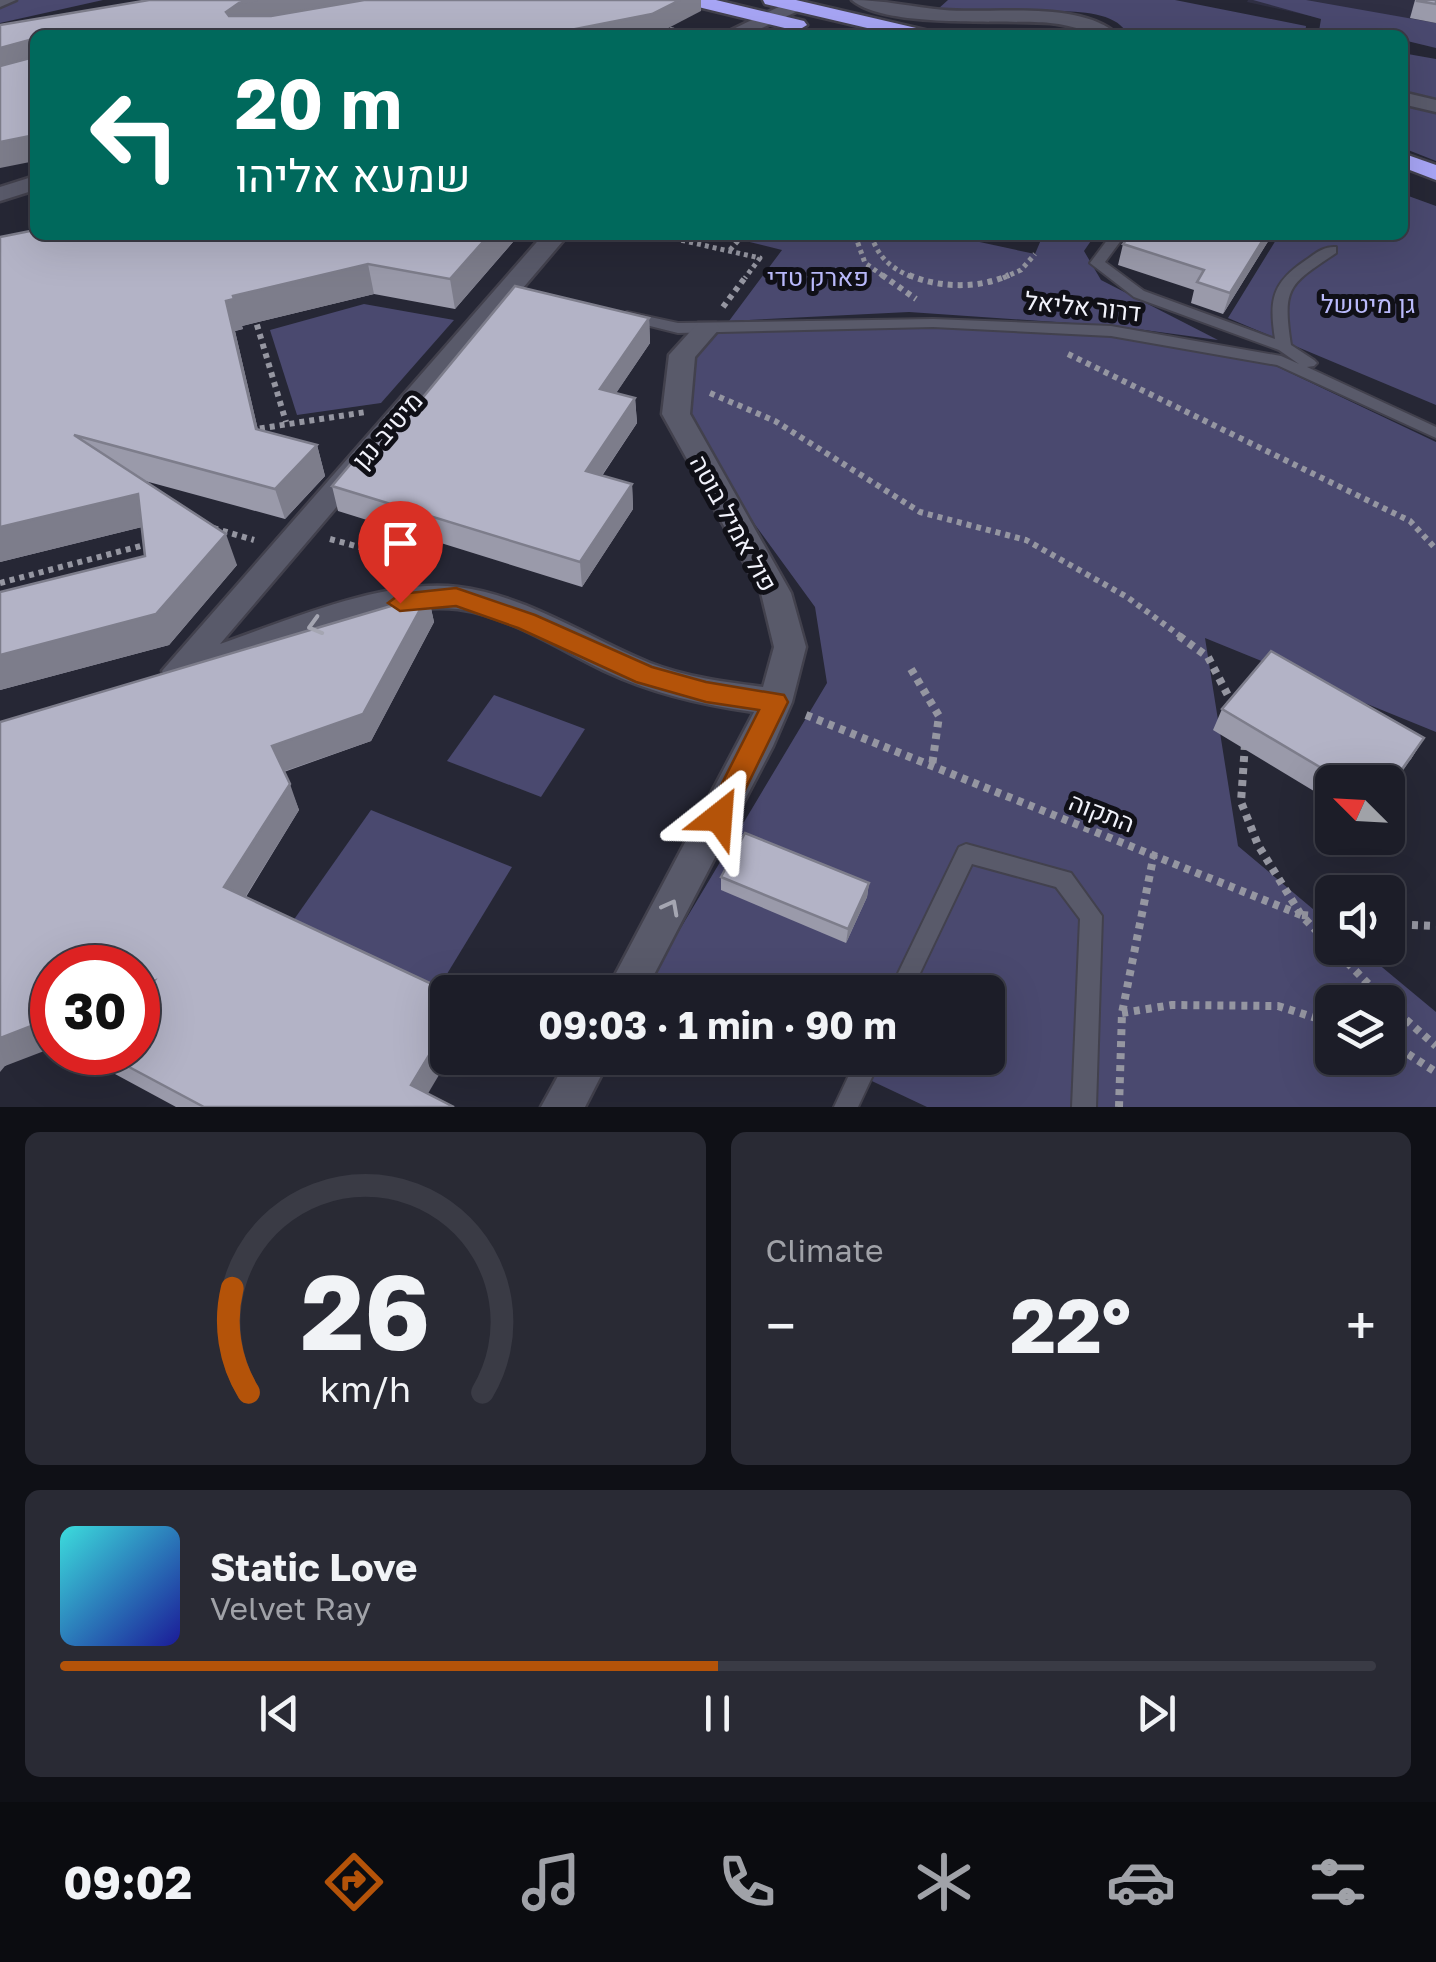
<!DOCTYPE html>
<meta charset="utf-8">
<style>
:root{--surface:#1c1d28;--page:#292a34;--text:#f1f3f6;--muted:#a0a2a8;--line:#3a3b45;--accent:#b45309}
body{margin:0;font-family:"Golos Text",Heebo,sans-serif;background:var(--page);color:var(--text);height:100vh;display:flex;flex-direction:column;font-size:38px;white-space:nowrap}
*{box-sizing:border-box;margin:0}
p{font-size:32px;color:var(--muted)}
.icon{flex:none;width:55px;height:55px;fill:none;stroke:currentColor;stroke-width:2;stroke-linecap:round;stroke-linejoin:round}
.map{position:relative;height:1107px;overflow:hidden}
.side{display:flex;flex-direction:column;gap:25px;padding:25px;background:#0f1016;flex:1}
.side>*{flex:none}
.banner{position:absolute;left:30px;top:30px;width:1378px;height:210px;border-radius:15px;box-shadow:0 10px 40px #0002,0 0 0 2px var(--line);background:#00695c;color:#fff;overflow:hidden}
.needle{width:65px;rotate:294deg}
.buttons{position:absolute;left:1315px;top:765px;display:grid;gap:20px}
.buttons a{display:grid;place-items:center;width:90px;height:90px;border-radius:15px;background:var(--surface);box-shadow:0 10px 40px #0002,0 0 0 2px var(--line);font-size:50px}
.speed{position:absolute;left:30px;top:945px;display:flex;gap:20px;font-size:50px;font-weight:700;text-align:center}
.speed>*{display:grid;place-content:center;width:130px;height:130px;border-radius:50%;background:var(--surface);box-shadow:0 10px 40px #0002,0 0 0 2px var(--line);line-height:1}
.speed .limit{border:15px solid #d22;background:#fff;color:#111}
.pin{position:absolute;display:grid;place-items:center;width:85px;height:85px;color:#fff;margin:-102px -42px;border-radius:50% 50% 50% 0;rotate:-45deg;box-shadow:0 0 10px #0007}
.pin .icon{rotate:45deg}
.me{position:absolute;width:110px;margin:-55px;rotate:28deg;stroke-linejoin:round;filter:drop-shadow(0 0 8px #0008)}
.turn{display:flex;align-items:center;gap:35px;height:210px;padding:0 40px;font-size:45px}
.turn .icon{width:130px;height:130px;stroke-width:2.5}
.turn b{display:block;font-size:70px;line-height:85px}
.big{font-size:75px;font-weight:700;line-height:1.1}
.side .widget{flex:1;display:flex;flex-direction:column;justify-content:center;gap:15px;min-width:0;padding:0 35px;border-radius:15px;background:var(--page)}
.side .dial{align-items:center;gap:0}
.dial svg{height:260px;overflow:visible;fill:none;stroke:var(--line);stroke-width:7;stroke-linecap:round;text-anchor:middle}
.dial text{fill:var(--text);stroke:none}
.song{display:flex;align-items:center;gap:30px}
.cover{width:120px;height:120px;border-radius:15px;background:linear-gradient(135deg,hsl(180 70% 55%),hsl(240 70% 35%))}
.played{height:10px;border-radius:5px;background:linear-gradient(90deg,var(--accent) 50%,var(--line) 50%)}
.keys{display:flex;justify-content:space-around;direction:ltr}
.heat{display:flex;justify-content:space-between;align-items:center;font-size:55px;direction:ltr}
.side .tiles{flex:1;display:grid;gap:25px;grid-template-columns:1fr 1fr}
.widget:last-child{grid-column:span 2}
.trip{position:absolute;left:430px;top:975px;width:575px;height:100px;border-radius:15px;background:var(--surface);box-shadow:0 10px 40px #0002,0 0 0 2px var(--line);font-weight:700;line-height:100px;text-align:center}
.dock{display:flex;height:160px;justify-content:space-around;align-items:center;background:#0b0c10;color:var(--muted)}
.dock .icon{width:70px;height:70px}
.dock .selected{color:var(--accent)}
.dock b{font-size:45px;color:var(--text)}
.map>svg:first-child{display:block}
.built{fill:#2f2f43}
.green{fill:#4a496f;fill-rule:evenodd}
.lines{fill:none;stroke-linecap:round;stroke-linejoin:round}
.lane-casing{stroke:#42414d;stroke-width:4}
.street-casing{stroke:#42414d;stroke-width:5}
.secondary-casing{stroke:#42414d;stroke-width:5}
.highway-casing{stroke:#42414d;stroke-width:5}
.path-far2{stroke:#9596a1;stroke-width:5;stroke-dasharray:4 4;stroke-linecap:butt}
.path-far1{stroke:#9596a1;stroke-width:6;stroke-dasharray:5 5;stroke-linecap:butt}
.path{stroke:#9596a1;stroke-width:8;stroke-dasharray:6 6;stroke-linecap:butt}
.lane{fill:#595a6a;fill-rule:evenodd}
.street{fill:#595a6a;fill-rule:evenodd}
.secondary{fill:#595a6a;fill-rule:evenodd}
.highway{fill:#a7a5f5;fill-rule:evenodd}
.wall{fill:#9a9aaa}
.shaded-wall{fill:#7d7d8b}
.building{fill:#b3b3c6;stroke:#7d7d8b;stroke-width:2.5}
.oneway{stroke:#a5a6b2}
.route{fill:#b45309;stroke:#753606;stroke-width:2.5}
.labels{text-anchor:middle;dominant-baseline:central;stroke-width:10;stroke-linejoin:round;paint-order:stroke}
.park-label{font-size:25px;fill:#babafb;stroke:#101017}
.street-label{font-size:25px;fill:#f1f2fb;stroke:#101017}
</style>
<div class="map">
<svg width="1436" height="1107" viewBox="0 0 1436 1107">
<rect width="100%" height="100%" fill="#262735"/>
<!-- built -->
<polygon class="built" points="1248,0 1436,0 1436,44 1247,2"/>
<!-- green -->
<g class="green">
<polygon points="7,0 103,0 0,23 0,1"/>
<path d="M948 0H1175L1306 26 1305 35H1128C1112 1 1033 14 1001 13 980 12 959 10 938 9Z"/>
<polygon points="1253,0 1306,0 1436,23 1436,48 1403,40 1402,35 1357,29 1352,35 1319,31 1321,19"/>
<polygon points="1402,53 1436,59 1436,161 1403,148"/>
<polygon points="1403,194 1436,206 1436,405 1228,318 1279,235 1402,235"/>
<polygon points="721,235 947,235 1035,254 1043,235 1095,235 1084,251 1101,280 1218,340 1115,326 909,312 729,321 782,250"/>
<polygon points="364,304 454,320 381,403 297,415 270,330"/>
<path d="M905 326 1137 334 1265 361 1436 442V732L1205 638 1238 846 1332 925V948H1359L1436 1012V1107H927L823 1058H988V992H687L652 976 827 683 815 607 699 448 685 414 691 359 714 333ZM1332 1002H1388V1058H1332Z"/>
<polygon points="494,695 585,729 541,797 447,761"/>
<polygon points="371,810 512,867 436,992 288,928"/>
</g>
<g class="lines">
<defs>
<g id="lane">
<path d="M1111 235H1125L1105 262 1144 291 1275 339C1269 299 1272 283 1306 260 1316 253 1324 246 1336 247V253C1289 285 1282 286 1291 345L1314 360 1317 363 1314 366 1307 367 1436 427V438L1277 365 1111 336 933 327 678 333 622 319 620 316 627 312 678 323 933 319 1111 326 1281 356 1299 364 1279 350 1134 297 1090 263Z"/>
<polygon points="966,844 1071,873 1102,916 1096,1107 1072,1107 1080,919 1056,887 972,864 911,992 889,992 959,847"/>
<polygon points="857,1058 881,1058 858,1107 834,1107"/>
</g>
<g id="street">
<polygon points="0,0 16,0 0,7"/>
<path d="M852 0C883 0 913 7 944 10 993 14 1081 0 1118 35 1093 35 1074 25 1050 23 1004 19 886 29 852 0Z"/>
<polygon points="1402,92 1436,100 1436,112 1402,104"/>
<path d="M543 235H568L220 644C288 620 386 578 458 587 526 595 588 638 650 663 686 677 725 682 763 687L774 647 761 593 662 414 669 355 698 323H716L720 328 695 357 690 414 791 593 806 647 792 702 773 746 645 992H606L754 712C703 705 654 694 607 672 560 650 510 616 458 609 378 599 256 659 178 684L167 680 162 671Z"/>
<polygon points="568,1058 610,1058 585,1107 541,1107"/>
</g>
<g id="secondary">
<polygon points="793,0 800,2 800,10 747,35 721,35"/>
<polygon points="35,176 35,190 0,201 0,187"/>
</g>
<g id="highway">
<polygon points="684,0 716,0 804,21 807,25 797,31 686,4"/>
<polygon points="763,0 796,0 929,31 932,35 897,35 765,4"/>
<polygon points="1402,153 1436,165 1436,180 1402,167"/>
</g>
</defs>
<!-- lane casing -->
<use href="#lane" class="lane-casing"/>
<!-- street casing -->
<use href="#street" class="street-casing"/>
<!-- secondary casing -->
<use href="#secondary" class="secondary-casing"/>
<!-- highway casing -->
<use href="#highway" class="highway-casing"/>
<!-- path-far2 -->
<g class="path-far2">
<polyline points="662,28 700,35"/>
<polyline points="658,235 760,258 745,278"/>
<polyline points="855,235 865,263 886,278"/>
<path d="M871 235C879 259 891 268 914 278"/>
<polyline points="730,250 743,235"/>
<polyline points="1003,278 1021,270 1035,254"/>
</g>
<!-- path-far1 -->
<g class="path-far1">
<polyline points="882,275 916,299"/>
<path d="M909 275C938 288 979 289 1009 275"/>
<polyline points="723,307 747,275"/>
<polyline points="254,315 286,422"/>
<polyline points="1068,354 1410,521 1436,549"/>
<polyline points="710,393 775,421 920,512 1026,540 1127,597 1183,638"/>
<polyline points="250,430 366,412"/>
<polyline points="213,528 254,540"/>
<polyline points="330,539 429,566"/>
<polyline points="0,583 152,543"/>
</g>
<!-- path -->
<g class="path">
<polyline points="1179,636 1208,657 1233,705"/>
<polyline points="911,669 939,716 932,766"/>
<polyline points="806,715 1301,915 1386,1002"/>
<polyline points="1245,744 1241,802 1258,845 1301,915"/>
<polyline points="1302,915 1332,918"/>
<polyline points="1388,924 1436,926"/>
<polyline points="1388,1004 1436,1046"/>
<polyline points="1122,1013 1172,1005 1278,1006 1332,1023"/>
<polyline points="1388,1041 1436,1072"/>
<polyline points="1119,1107 1122,1013 1154,854"/>
</g>
<!-- lane -->
<use href="#lane" class="lane"/>
<!-- street -->
<use href="#street" class="street"/>
<!-- secondary -->
<use href="#secondary" class="secondary"/>
<!-- highway -->
<use href="#highway" class="highway"/>
</g>
<!-- wall -->
<g class="wall">
<polygon points="1415,0 1436,0 1436,23 1410,18"/>
<polygon points="35,235 519,235 455,309 374,294 242,326 243,329 235,331 258,430 317,445 325,476 285,519 145,481 237,565 169,645 0,690 0,592 145,556 142,527 0,562 0,237"/>
<polygon points="1272,235 1223,314 1191,303 1194,290 1118,265 1123,244"/>
<polygon points="649,318 650,343 616,393 635,398 637,423 602,476 632,484 633,509 582,587 338,511 332,486 405,419"/>
<polygon points="428,595 434,622 371,741 284,772 299,810 246,897 427,1094 454,1107 176,1107 115,1074 100,1052 138,1052 138,968 5,1066 0,722"/>
<polygon points="1222,709 1424,738 1411,759 1388,782 1332,782 1332,802 1213,730"/>
<polygon points="721,877 869,883 867,897 846,943 721,890"/>
</g>
<!-- shaded-wall -->
<g class="shaded-wall">
<polygon points="257,0 383,0 231,34 226,12 239,3"/>
<polygon points="680,0 701,0 701,11 655,35 545,35"/>
<polygon points="29,40 35,57 0,73 0,48"/>
<polygon points="35,135 35,161 0,168 0,142"/>
<polygon points="489,235 519,235 455,309 450,279"/>
<polygon points="1266,235 1272,235 1223,314 1230,293"/>
<polygon points="368,264 374,294 242,326 243,329 235,331 265,460 256,429 226,301 233,296"/>
<polygon points="649,318 650,343 602,414 600,389"/>
<polygon points="635,398 637,423 588,496 586,471"/>
<polygon points="317,445 325,476 285,519 275,489"/>
<polygon points="632,484 633,509 582,587 580,562"/>
<polygon points="138,494 150,525 0,562 0,527"/>
<polygon points="226,534 237,565 169,645 0,690 0,655"/>
<polygon points="428,595 434,622 371,741 282,772 272,746"/>
<polygon points="1424,738 1411,759 1388,792 1388,789"/>
<polygon points="290,784 299,810 236,912 224,887"/>
<polygon points="869,883 867,897 846,943 848,929"/>
<polygon points="154,981 138,1016 138,987"/>
<polygon points="52,1018 52,1048 5,1066 0,1072 0,1038"/>
<polygon points="448,1024 449,1058 420,1107 411,1085"/>
</g>
<!-- building -->
<g class="building">
<polygon points="149,0 257,0 239,3 226,12 229,16 271,16 364,0 680,0 652,14 545,35 35,35 35,135 0,142 0,66 30,58 29,40 0,48 0,25"/>
<polygon points="1417,0 1436,0 1436,4 1417,1"/>
<polygon points="35,230 35,235 489,235 450,279 368,264 233,296 234,299 226,301 256,429 317,445 275,489 74,435 226,534 156,614 0,655 0,592 145,556 138,494 0,527 0,237"/>
<polygon points="1130,235 1266,235 1230,293 1197,282 1204,270 1123,244"/>
<polygon points="515,286 649,318 600,389 635,398 586,471 632,484 580,562 332,486 354,460 360,462 399,417 405,419"/>
<polygon points="428,595 363,714 272,746 290,784 224,887 449,992 448,992 448,1024 411,1085 454,1107 204,1107 101,1052 138,1052 138,1002 154,981 138,987 138,968 52,968 52,1018 0,1038 0,722"/>
<polygon points="1271,651 1424,738 1388,789 1388,782 1345,782 1222,709"/>
<polygon points="745,833 869,883 848,929 721,877"/>
</g>
<!-- one-way arrows -->
<defs><path id="oneway-chevron" d="M-2-3.5L2.5 0L-2 3.5" fill="none" stroke-width="1.6" stroke-linecap="round" stroke-linejoin="round" transform="scale(2.5)"/></defs>
<g class="oneway">
<use href="#oneway-chevron" transform="translate(315 626) rotate(164)"/>
<use href="#oneway-chevron" transform="translate(671 907) rotate(-62)"/>
</g>
<!-- route -->
<polygon class="route" points="456,588 535,615 652,667 706,682 784,695 788,702 728,825 719,828 709,825 705,817 759,710 706,702 636,682 518,628 456,606 400,611 388,603 400,594"/>
<g class="labels">
<!-- park labels -->
<g class="park-label">
<text x="818" y="276">פארק טדי</text>
<text x="1368" y="303">גן מיטשל</text>
</g>
<!-- street labels -->
<g class="street-label">
<text transform="translate(1083 306) rotate(6)">דרור אליאל</text>
<text transform="translate(387 430) rotate(-49)">מיטיב נגן</text>
<text transform="translate(734 523) rotate(61)">פול אמיל בוטה</text>
<text transform="translate(1102 812) rotate(21)">התקוה</text>
</g>
</g>
</svg>
<div class="buttons">
<a><svg class="needle" viewBox="-14 -14 28 28"><path d="M0-13l5 13h-10z" fill="#e53935"/><path d="M0 13l5-13h-10z" fill="#a0a2a8"/></svg></a>
<a><svg class="icon" aria-label="sound" viewBox="0 0 24 24"><path d="M4 9h4l5-4v14l-5-4H4zM17 9q2 3 0 6"/></svg></a>
<a><svg class="icon" aria-label="layers" viewBox="0 0 24 24"><path d="M12 4l9 5-9 5-9-5zM3 14l9 5 9-5"/></svg></a>
</div>
<div class="speed"><div class="limit">30</div></div>
<div class="pin" style="left:400px;top:603px;background:#d93025"><svg class="icon" aria-label="arrive" viewBox="0 0 24 24"><path d="M6 21V4h12l-3 4 3 4H6"/></svg></div>
<svg class="me" style="left:719px;top:817px" viewBox="-20 -20 40 40"><path d="M0-17L14 15 0 8-14 15z" fill="#b45309" stroke="#fff" stroke-width="4"/></svg>
<div class="trip">09:03 · 1 min · 90 m</div>
<div class="banner">
<div class="turn"><svg class="icon" aria-label="left" viewBox="0 0 24 24"><path d="M17 20v-9H6M10 6l-5 5 5 5"/></svg><div><b>20 m</b>שמעא אליהו</div></div>
</div>
</div>
<section class="side">
<div class="tiles">
<div class="widget dial"><svg viewBox="0 0 100 80">
<path d="M14 69A42 42 0 1 1 86 69"/>
<path d="M14 69A42 42 0 0 1 9 37" stroke="#b45309"/>
<text x="50" y="56" font-size="32" font-weight="700">26</text>
<text x="50" y="72" font-size="11">km/h</text>
</svg></div>
<div class="widget"><p>Climate</p>
<div class="heat"><a>−</a><b class="big">22°</b><a>+</a></div>
</div>
<div class="widget">
<div class="song"><i class="cover"></i><div><b>Static Love</b><p>Velvet Ray</p></div></div>
<div class="played"></div>
<div class="keys"><svg class="icon" aria-label="previous" viewBox="0 0 24 24"><path d="M18 5L8 12l10 7zM5 5v14"/></svg><svg class="icon" aria-label="pause" viewBox="0 0 24 24"><path d="M8 5v14M16 5v14"/></svg><svg class="icon" aria-label="next" viewBox="0 0 24 24"><path d="M6 5l10 7-10 7zM19 5v14"/></svg></div>
</div>
</div>
</section>
<nav class="dock">
<b>09:02</b>
<svg class="icon selected" aria-label="directions" viewBox="0 0 24 24"><path d="M12 3l9 9-9 9-9-9zM9 14v-3h6M13 9l2 2-2 2"/></svg>
<svg class="icon" aria-label="music" viewBox="0 0 24 24"><path d="M9 18V5l10-2v13"/><circle cx="6" cy="18" r="3"/><circle cx="16" cy="16" r="3"/></svg>
<svg class="icon" aria-label="phone" viewBox="0 0 24 24"><path d="M5 4h4l2 5-3 2q2 4 5 5l2-3 5 2v4C11 20 4 13 5 4z"/></svg>
<svg class="icon" aria-label="climate" viewBox="0 0 24 24"><path d="M12 3v18M4 7l16 10M4 17L20 7"/></svg>
<svg class="icon" aria-label="car" viewBox="0 0 24 24"><path d="M5 17H2v-5l4-1 3-4h7l3 4 3 1v5h-3M9 17h6M6 11h13"/><circle cx="7" cy="17" r="2"/><circle cx="17" cy="17" r="2"/></svg>
<svg class="icon" aria-label="filters" viewBox="0 0 24 24"><path d="M4 7h16M4 17h16"/><circle cx="9" cy="7" r="2"/><circle cx="15" cy="17" r="2"/></svg>
</nav>
